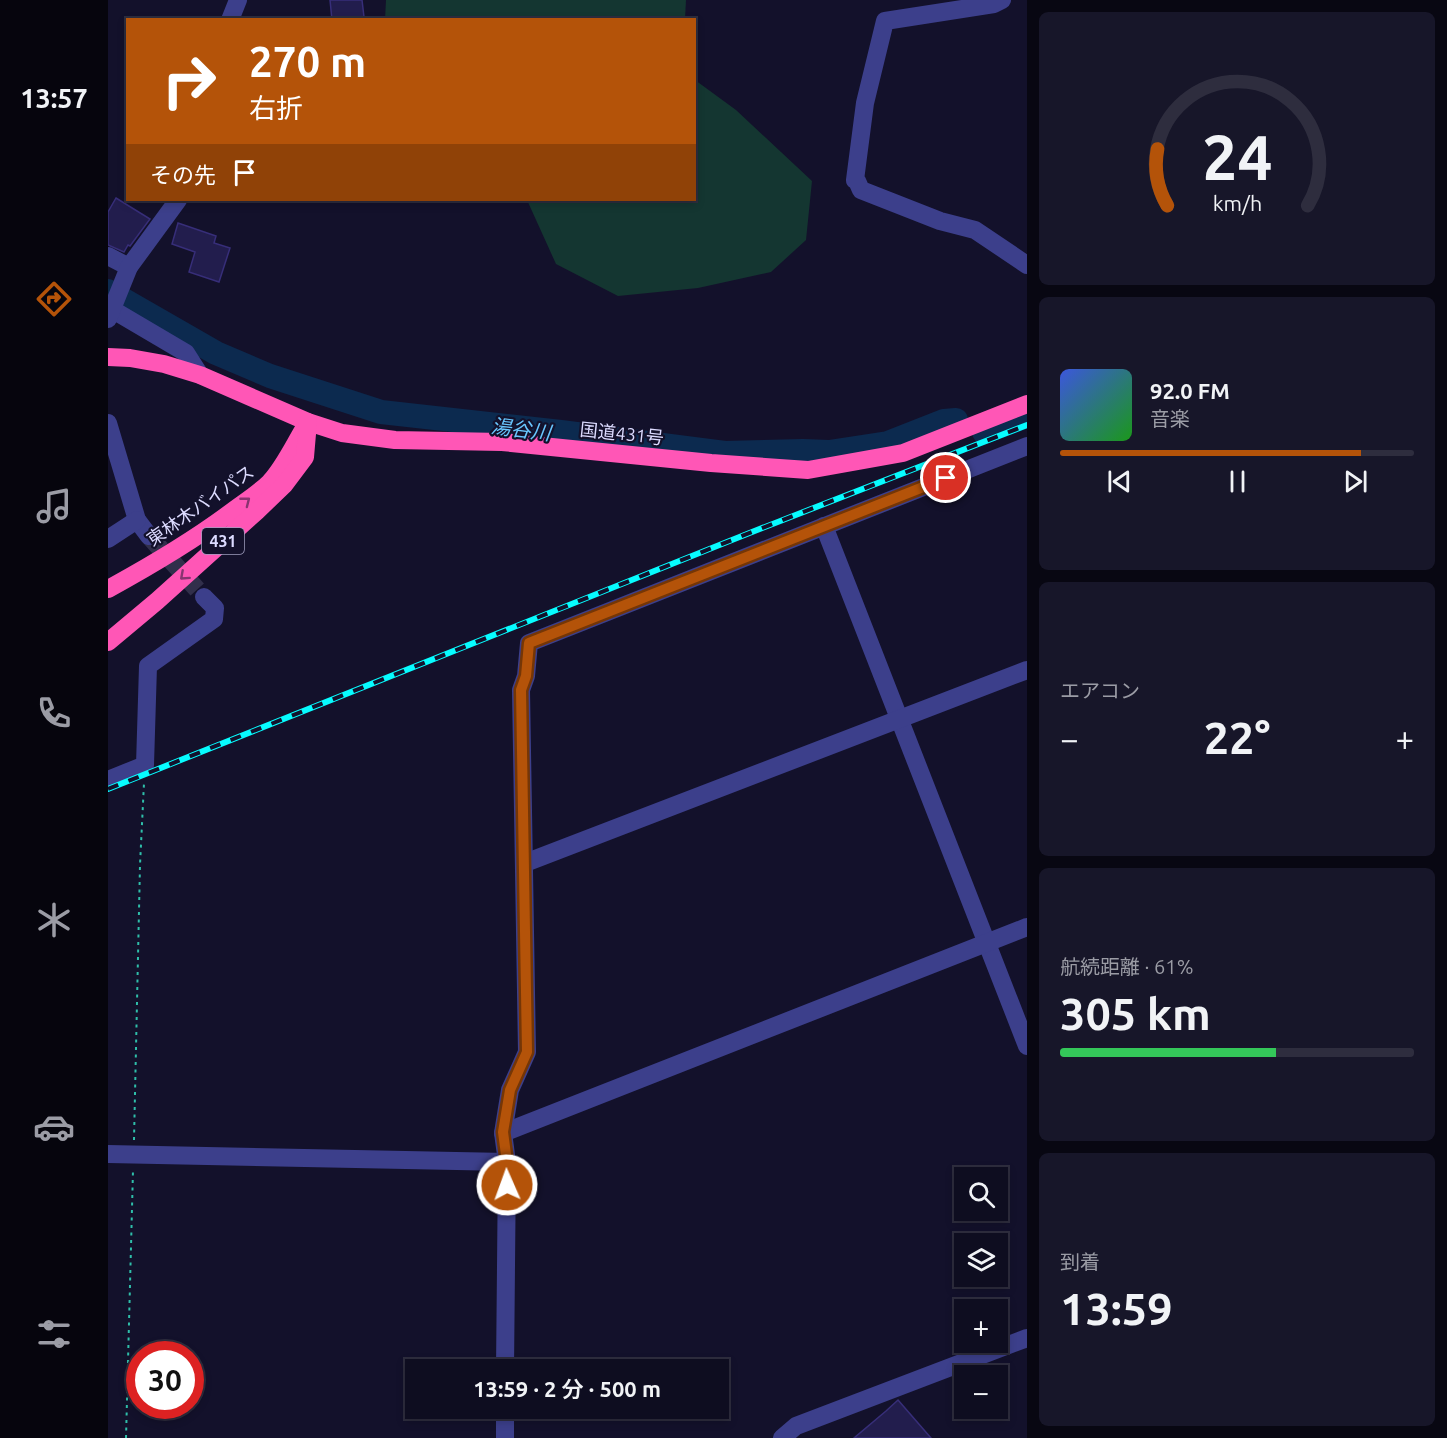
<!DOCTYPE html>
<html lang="ja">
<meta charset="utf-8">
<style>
:root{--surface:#0e0d20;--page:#171629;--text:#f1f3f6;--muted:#9b9ca5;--line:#2e2d3e;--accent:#b45309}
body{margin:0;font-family:Ubuntu,"Noto Sans JP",sans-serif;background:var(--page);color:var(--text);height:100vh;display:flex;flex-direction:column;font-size:22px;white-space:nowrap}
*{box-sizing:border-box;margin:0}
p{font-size:20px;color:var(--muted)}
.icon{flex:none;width:33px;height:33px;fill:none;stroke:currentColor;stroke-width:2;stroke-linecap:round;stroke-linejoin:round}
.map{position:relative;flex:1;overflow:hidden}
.sheet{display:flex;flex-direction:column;gap:12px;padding:12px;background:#080712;width:420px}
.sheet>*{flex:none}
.guide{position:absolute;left:18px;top:18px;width:570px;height:183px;border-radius:0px;box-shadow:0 3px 9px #0003,0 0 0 2px var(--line);background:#b45309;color:#fff;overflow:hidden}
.buttons{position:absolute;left:846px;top:1167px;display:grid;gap:12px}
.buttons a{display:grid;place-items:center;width:54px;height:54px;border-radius:0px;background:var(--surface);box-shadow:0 3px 9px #0003,0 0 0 2px var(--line);font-size:30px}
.speed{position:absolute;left:18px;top:1341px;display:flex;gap:12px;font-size:30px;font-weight:700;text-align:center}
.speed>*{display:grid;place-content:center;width:78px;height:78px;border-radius:50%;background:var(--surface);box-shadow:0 3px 9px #0003,0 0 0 2px var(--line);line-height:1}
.speed .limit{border:9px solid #d22;background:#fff;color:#111}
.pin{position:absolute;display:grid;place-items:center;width:51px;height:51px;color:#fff;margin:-26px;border:3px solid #fff;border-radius:50%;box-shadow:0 2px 6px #0007}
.me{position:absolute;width:66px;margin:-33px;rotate:358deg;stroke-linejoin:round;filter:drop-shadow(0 0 4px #0008)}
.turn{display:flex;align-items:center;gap:21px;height:126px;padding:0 24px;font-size:27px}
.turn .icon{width:78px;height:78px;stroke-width:2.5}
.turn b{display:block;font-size:42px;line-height:51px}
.then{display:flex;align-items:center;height:57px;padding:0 24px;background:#0003;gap:12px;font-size:22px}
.big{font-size:45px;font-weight:600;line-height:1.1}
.sheet .tile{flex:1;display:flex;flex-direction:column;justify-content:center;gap:9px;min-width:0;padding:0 21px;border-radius:9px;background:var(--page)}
.sheet .dial{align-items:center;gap:0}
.dial svg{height:156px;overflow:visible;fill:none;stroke:var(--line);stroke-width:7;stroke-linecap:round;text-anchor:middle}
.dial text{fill:var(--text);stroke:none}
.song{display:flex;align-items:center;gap:18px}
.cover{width:72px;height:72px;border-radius:9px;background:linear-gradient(135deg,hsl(230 70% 55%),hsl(120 70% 35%))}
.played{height:6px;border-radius:3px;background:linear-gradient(90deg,var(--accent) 85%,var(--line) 85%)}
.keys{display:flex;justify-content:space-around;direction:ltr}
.heat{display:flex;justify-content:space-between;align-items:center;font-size:33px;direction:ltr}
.charge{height:9px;border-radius:4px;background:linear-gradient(90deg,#34c759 61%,var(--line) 0)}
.trip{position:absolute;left:297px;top:1359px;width:324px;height:60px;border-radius:0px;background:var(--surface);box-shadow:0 3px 9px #0003,0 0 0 2px var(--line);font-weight:600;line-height:60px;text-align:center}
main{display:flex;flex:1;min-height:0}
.tab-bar{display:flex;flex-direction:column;width:108px;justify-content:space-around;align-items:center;background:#06050d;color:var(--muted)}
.tab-bar .icon{width:42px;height:42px}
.tab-bar .on{color:var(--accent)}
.tab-bar b{font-size:27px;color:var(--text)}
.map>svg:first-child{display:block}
.green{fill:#143631}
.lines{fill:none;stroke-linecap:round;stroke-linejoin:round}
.river{stroke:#0c2a4f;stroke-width:24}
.building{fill:#221d4d;stroke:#372e79;stroke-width:1.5}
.minor-tunnel{stroke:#312f4b;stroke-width:18;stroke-dasharray:18 9;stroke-linecap:butt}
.path{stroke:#2fbfaa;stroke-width:2;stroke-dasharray:3 4.5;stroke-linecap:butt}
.minor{stroke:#3c3f8b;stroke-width:18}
.highway{stroke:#ff56b6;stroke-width:18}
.rail-casing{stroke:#07fcff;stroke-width:6}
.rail{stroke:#13112b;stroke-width:4;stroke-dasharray:11;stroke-linecap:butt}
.oneway{stroke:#893470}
.route-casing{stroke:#753606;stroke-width:15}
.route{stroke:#b45309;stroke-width:10}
.labels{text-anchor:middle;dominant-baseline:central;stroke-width:4.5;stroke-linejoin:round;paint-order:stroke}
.shield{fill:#13112b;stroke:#a09ebf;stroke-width:1.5}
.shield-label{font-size:16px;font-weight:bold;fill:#dcdbff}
.street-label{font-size:18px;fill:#dcdbff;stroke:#13112b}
.water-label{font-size:20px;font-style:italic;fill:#69c7ff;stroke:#13112b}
</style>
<main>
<nav class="tab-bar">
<b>13:57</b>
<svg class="icon on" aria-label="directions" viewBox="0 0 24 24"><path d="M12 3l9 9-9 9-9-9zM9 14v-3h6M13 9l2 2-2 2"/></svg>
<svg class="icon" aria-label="music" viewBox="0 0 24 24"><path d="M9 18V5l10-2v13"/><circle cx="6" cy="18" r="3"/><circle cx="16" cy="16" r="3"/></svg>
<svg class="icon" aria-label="phone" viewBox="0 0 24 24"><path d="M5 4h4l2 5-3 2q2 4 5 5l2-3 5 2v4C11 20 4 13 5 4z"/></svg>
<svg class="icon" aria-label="climate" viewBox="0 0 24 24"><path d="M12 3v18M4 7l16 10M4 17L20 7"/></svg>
<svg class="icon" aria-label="car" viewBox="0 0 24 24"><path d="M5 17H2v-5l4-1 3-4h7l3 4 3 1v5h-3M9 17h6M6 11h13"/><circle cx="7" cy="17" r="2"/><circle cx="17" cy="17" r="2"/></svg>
<svg class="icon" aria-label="filters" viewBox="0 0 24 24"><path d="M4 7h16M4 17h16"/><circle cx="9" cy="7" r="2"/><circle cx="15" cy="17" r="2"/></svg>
</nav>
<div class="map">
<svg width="919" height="1438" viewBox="0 0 919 1438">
<rect width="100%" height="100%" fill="#13112b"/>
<!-- green -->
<g class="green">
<polygon points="278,0 578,0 577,19 277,20"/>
<polygon points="587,80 628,110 704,181 698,240 663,272 590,288 510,296 448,264 419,200 586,200"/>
</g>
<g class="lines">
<!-- river -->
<g class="river">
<polyline points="0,291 108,353 162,376 273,412 453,432 617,453 695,451 721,452 780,443 836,421 848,420"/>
<polyline points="876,432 919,416"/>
</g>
</g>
<!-- building -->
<g class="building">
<polygon points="222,0 254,0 256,17 224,20"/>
<polygon points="8,198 42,219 22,246 20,245 16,252 0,245 0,212"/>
<polygon points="70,223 108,236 106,243 122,248 111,282 81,272 87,252 64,244"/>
<polygon points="790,1400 823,1438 746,1438 778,1411"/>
</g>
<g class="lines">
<!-- minor-tunnel -->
<polyline class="minor-tunnel" points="41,536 96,597"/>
<!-- path -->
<g class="path">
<polyline points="26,1140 32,865 36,783"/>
<polyline points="18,1438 25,1170"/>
</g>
<!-- minor -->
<g class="minor">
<polyline points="894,0 886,4 777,21 757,103 747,180 749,181 753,190 832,221 867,230 919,265"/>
<polyline points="122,20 130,0"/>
<polyline points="0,256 21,267"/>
<polyline points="0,307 78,353 92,375"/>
<polyline points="0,319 21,267 70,200"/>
<polyline points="0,423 29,520 41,536"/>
<polyline points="716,526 919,1046"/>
<polyline points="0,539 29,520"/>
<polyline points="0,780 37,765 40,666 106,619 107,608 96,597"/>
<polyline points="417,863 919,670"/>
<polyline points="395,1133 919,927"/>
<polyline points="0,1154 399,1162"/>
<polyline points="397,1370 399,1162 395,1133 402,1090 419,1052 413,690 418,676 421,643 919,446"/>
<polyline points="397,1438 397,1408"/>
<polyline points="674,1438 688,1426 919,1338"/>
</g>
<!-- highway -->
<g class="highway">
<polyline points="0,357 22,358 56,364 92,375 200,422 234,433 287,440 394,442 603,463 700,470 795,453 919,404"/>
<path d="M0 589C42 566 83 542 122 513 135 503 150 494 162 482 176 467 186 445 197 427"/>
<polyline points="0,642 49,601 149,511 176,485 197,457 200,422"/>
</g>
<defs>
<polyline id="rail" points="0,789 644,532 919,425"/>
</defs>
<!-- rail casing -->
<use href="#rail" class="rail-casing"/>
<!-- rail -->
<use href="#rail" class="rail"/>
</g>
<!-- one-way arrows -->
<defs><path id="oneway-chevron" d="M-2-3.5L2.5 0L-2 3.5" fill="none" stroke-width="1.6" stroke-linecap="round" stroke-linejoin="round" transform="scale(1.5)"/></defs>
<g class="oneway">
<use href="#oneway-chevron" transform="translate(138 501) rotate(-38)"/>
<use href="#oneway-chevron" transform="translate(76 576) rotate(138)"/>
</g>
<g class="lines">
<defs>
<polyline id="route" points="399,1185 399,1162 395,1132 402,1090 419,1052 413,690 418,676 421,643 838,478"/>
</defs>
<!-- route casing -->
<use href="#route" class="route-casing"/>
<!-- route -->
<use href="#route" class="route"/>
</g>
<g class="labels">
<!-- shield labels -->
<rect class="shield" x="94" y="528" width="42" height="26" rx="4.5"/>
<g class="shield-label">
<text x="115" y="541">431</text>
</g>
<!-- street labels -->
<g class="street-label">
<text transform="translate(514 433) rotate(6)">国道431号</text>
<text transform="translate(92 505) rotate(-35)">東林木バイパス</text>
</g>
<!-- water labels -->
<g class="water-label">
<text transform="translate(413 429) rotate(7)">湯谷川</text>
</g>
</g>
</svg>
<div class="buttons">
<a><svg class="icon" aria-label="search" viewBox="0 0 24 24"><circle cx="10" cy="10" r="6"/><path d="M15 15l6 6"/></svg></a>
<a><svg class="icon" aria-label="layers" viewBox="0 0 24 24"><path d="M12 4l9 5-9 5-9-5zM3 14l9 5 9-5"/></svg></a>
<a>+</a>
<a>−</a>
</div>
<div class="speed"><div class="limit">30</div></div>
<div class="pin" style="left:838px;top:478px;background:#d93025"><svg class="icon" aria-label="arrive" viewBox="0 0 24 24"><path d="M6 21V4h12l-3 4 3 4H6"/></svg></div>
<svg class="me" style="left:399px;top:1185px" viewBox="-20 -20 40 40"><circle r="17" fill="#b45309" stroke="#fff" stroke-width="3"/><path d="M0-11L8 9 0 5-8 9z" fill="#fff"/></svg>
<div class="trip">13:59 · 2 分 · 500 m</div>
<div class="guide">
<div class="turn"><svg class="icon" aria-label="right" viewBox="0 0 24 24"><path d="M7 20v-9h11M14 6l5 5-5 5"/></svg><div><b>270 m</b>右折</div></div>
<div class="then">その先<svg class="icon" aria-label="arrive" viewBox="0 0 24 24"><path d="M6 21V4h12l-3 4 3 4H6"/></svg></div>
</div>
</div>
<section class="sheet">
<div class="tile dial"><svg viewBox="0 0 100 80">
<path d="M14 69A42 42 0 1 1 86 69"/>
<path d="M14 69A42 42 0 0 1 9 40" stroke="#b45309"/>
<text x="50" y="56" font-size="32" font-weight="700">24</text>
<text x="50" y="72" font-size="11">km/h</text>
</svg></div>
<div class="tile">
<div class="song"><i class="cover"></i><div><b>92.0 FM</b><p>音楽</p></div></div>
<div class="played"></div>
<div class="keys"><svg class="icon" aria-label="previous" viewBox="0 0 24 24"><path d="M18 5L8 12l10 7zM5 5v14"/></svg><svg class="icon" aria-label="pause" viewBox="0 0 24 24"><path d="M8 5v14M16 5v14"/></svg><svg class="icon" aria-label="next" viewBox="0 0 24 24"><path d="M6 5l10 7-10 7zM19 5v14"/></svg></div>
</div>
<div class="tile"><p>エアコン</p>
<div class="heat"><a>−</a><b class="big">22°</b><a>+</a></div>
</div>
<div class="tile"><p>航続距離 · 61%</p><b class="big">305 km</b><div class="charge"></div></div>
<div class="tile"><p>到着</p><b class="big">13:59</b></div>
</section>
</main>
